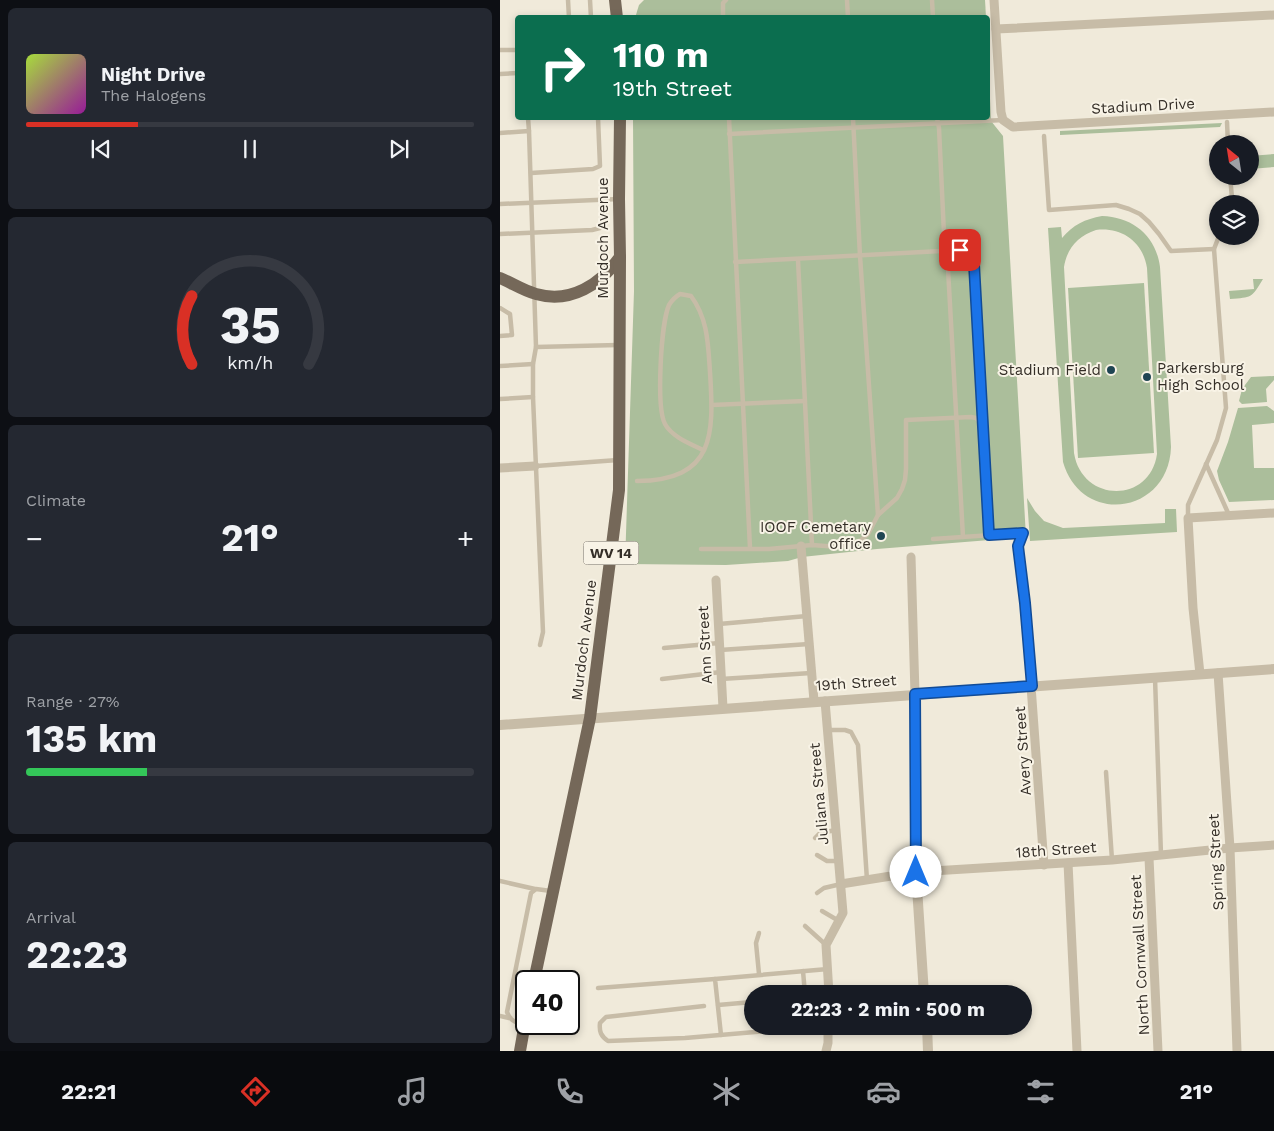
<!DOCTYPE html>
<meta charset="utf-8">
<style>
:root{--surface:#171b24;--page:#242831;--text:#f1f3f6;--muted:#9ea1a6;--line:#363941;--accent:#d93025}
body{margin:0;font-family:"Work Sans",sans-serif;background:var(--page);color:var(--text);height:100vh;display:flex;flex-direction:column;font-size:19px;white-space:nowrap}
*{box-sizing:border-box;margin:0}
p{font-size:16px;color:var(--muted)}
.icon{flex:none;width:28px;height:28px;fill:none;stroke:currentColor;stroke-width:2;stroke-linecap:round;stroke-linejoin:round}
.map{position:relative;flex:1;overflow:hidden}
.drawer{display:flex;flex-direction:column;gap:8px;padding:8px;background:#0d0f14;width:500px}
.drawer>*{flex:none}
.guide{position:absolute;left:15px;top:15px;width:475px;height:105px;border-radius:5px;box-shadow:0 2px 8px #0003;background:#0b6e4f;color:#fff;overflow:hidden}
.needle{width:32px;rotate:330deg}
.tools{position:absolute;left:709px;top:135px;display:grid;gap:10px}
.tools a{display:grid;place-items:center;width:50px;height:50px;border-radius:50%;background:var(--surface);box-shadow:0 2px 8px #0003;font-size:25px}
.speed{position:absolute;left:15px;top:970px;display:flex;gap:10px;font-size:25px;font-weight:700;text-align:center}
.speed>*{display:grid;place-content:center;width:65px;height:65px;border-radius:50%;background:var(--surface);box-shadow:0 2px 8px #0003;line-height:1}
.speed .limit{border:2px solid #111;border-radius:8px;background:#fff;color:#111}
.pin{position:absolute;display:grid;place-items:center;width:42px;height:42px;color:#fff;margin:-21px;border-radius:10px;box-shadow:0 2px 8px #0006}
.me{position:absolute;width:55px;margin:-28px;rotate:0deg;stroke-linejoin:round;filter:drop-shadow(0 0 4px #0008)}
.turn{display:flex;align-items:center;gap:18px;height:105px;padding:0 15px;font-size:22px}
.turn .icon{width:65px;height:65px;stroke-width:2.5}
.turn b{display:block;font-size:35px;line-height:42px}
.big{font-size:38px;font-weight:700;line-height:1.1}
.drawer .card{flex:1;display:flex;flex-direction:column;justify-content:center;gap:8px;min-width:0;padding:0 18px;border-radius:8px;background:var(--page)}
.drawer .dial{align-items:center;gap:0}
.dial svg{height:130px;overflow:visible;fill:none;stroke:var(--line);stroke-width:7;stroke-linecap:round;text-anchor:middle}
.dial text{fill:var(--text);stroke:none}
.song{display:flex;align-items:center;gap:15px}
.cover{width:60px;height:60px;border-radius:8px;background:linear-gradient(135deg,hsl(80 70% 55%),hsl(300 70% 35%))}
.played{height:5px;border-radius:2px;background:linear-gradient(90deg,var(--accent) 25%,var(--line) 25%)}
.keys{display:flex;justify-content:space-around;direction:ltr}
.heat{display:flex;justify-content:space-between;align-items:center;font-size:28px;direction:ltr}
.charge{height:8px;border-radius:4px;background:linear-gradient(90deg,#34c759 27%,var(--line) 0)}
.trip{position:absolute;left:244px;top:985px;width:288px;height:50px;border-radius:25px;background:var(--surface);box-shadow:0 2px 8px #0003;font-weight:700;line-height:50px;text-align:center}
.tab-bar{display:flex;height:80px;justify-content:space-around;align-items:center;background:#090b0e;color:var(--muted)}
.tab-bar .icon{width:35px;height:35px}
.tab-bar .active{color:var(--accent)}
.tab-bar b{font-size:22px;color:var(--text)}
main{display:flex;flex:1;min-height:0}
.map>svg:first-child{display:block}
.green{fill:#abbe9b;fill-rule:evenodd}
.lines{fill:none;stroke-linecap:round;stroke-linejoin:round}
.service{stroke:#c7bca7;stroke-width:4.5}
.minor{stroke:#c7bca7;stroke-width:9}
.tertiary{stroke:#c7bca7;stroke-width:10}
.primary{stroke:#756859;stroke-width:12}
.route-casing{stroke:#114b97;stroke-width:12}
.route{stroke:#1a73e8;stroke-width:9}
.poi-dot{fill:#1f4553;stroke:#f8f3e6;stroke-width:2}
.labels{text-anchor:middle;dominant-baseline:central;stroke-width:4;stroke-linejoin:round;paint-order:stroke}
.shield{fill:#f8f3e6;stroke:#6f6960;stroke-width:1}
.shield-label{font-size:14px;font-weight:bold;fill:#342e27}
.street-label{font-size:15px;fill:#342e27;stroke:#f8f3e6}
.poi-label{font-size:15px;fill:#342e27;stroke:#f8f3e6;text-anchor:end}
</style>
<main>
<section class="drawer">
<div class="card">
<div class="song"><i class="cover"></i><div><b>Night Drive</b><p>The Halogens</p></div></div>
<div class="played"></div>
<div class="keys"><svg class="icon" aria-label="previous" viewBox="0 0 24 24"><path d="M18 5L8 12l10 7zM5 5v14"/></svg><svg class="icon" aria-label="pause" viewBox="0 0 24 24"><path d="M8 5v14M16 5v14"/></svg><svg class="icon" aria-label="next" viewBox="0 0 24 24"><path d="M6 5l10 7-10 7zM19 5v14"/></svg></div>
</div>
<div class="card dial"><svg viewBox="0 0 100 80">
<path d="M14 69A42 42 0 1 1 86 69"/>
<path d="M14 69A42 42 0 0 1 14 27" stroke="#d93025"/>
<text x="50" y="56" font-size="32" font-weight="700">35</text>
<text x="50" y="72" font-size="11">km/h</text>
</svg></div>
<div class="card"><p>Climate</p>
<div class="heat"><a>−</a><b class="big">21°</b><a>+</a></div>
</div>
<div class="card"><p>Range · 27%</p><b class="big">135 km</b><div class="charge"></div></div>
<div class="card"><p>Arrival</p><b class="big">22:23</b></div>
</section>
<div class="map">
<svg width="774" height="1051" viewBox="0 0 774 1051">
<rect width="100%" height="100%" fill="#f0eada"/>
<!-- green -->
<g class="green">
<polygon points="144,0 485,0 486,17 135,18 139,5"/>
<polygon points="488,53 491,121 503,136 526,537 377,549 302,557 288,561 226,565 125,564 134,291 133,118 488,118"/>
<polygon points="722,123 720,127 560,135 560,131"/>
<polygon points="774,154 774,167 750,169 750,156"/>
<path d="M602 216C633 217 656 236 660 267L671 447C669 514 582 527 563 462L548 228 561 227 562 238C573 225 585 219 602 216ZM596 230C622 227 643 242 647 268L657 454C650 504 582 503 574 453L564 267C567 248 578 236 596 230Z"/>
<path d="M753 279H763C751 299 752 297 730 299L729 291 754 289Z"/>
<polygon points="644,283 654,453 578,458 568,288"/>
<polygon points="774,376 774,380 766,389 767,402 742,404 739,401 742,389 751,377"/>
<polygon points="767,406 774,411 774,423 752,425 754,468 774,468 774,500 729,502 719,480 717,471 728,442 738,408"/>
<polygon points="527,498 535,511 544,521 563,528 665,523 665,509 676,509 677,532 530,541"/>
</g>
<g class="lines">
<!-- service -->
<g class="service">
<polyline points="68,0 69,18"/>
<polyline points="90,0 91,18"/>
<polyline points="347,0 348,18"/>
<polyline points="432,0 433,18"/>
<polyline points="223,18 223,3 226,0"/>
<polyline points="0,50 18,50"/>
<polyline points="0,74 18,73"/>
<polyline points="28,118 29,131"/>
<polyline points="229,118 250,548"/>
<polyline points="353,118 360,256 378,515"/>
<polyline points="437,118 439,128 444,234 447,251 463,537"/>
<polyline points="727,122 728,144"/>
<polyline points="0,133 29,131 36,347"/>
<polyline points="229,134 503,120"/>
<polyline points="544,136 549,210 616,205 629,209 640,214 649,222 659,234 671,251 714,249"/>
<polyline points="31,173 93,169 100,166 98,118"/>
<polyline points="0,204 119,199"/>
<polyline points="730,204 732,198 730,176"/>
<polyline points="0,234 92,230 100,228 105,218 104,199"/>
<polyline points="298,260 312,545"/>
<polyline points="235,262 460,250 468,252 472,257 489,535"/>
<polyline points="0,308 10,314 12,335 0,336"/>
<polyline points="0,366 33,364"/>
<polyline points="0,399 33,397"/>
<polyline points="212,405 305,401"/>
<polyline points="706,464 729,515"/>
<polyline points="36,466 118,460"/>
<path d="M137 481C215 480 214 435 210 372 208 344 208 319 191 296L180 294C175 297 172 300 169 305 161 323 156 407 165 424 172 437 191 444 203 450"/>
<polyline points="688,518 688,505 717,440 726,408 714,249 719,236"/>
<polyline points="433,539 523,533 518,546"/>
<polyline points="201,549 269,549 312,545 339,547 351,544 361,540 368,534 378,515 397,498 402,489 405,480 406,469 406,420 471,417 476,418 483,424"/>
<polyline points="219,624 307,616"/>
<polyline points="40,645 43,632 33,397 33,364 36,347 118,345"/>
<polyline points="164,648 219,643"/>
<polyline points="220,650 309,644"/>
<polyline points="655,678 661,855"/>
<polyline points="162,679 221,672"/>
<polyline points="221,679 311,673"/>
<polyline points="328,730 345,730 351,732 358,745 367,880"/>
<polyline points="606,772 612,860"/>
<polyline points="315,838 320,833 336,830"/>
<polyline points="317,855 327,861 339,861"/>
<polyline points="0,881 35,889"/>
<polyline points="317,893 324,888 341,884"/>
<polyline points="322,911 339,921"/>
<polyline points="305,926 325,944"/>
<polyline points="259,933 256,943 259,974"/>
<polyline points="303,971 305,994"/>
<polyline points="98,988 215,979"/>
<polyline points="218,1005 252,1002"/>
<path d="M204 1006 106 1017 100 1023C99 1032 101 1036 108 1041L185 1038 325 1026"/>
<polyline points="0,1016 9,1018"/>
<path d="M23 1025C16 1022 10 1021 7 1012L31 893 36 889 51 891"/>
<polyline points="221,1035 215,979 328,969"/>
</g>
<!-- minor -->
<g class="minor">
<polyline points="494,0 501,112 503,120 513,127 774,112"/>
<polyline points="496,29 774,15"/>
<polyline points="0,468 35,466"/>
<polyline points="301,546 314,701"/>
<polyline points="518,546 525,603 544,865"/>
<polyline points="411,557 415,694"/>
<polyline points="216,580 223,708"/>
<polyline points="718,673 730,848 737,1051"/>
<polyline points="700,674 693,608 688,518 774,513"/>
<polyline points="325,701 343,913 326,945 329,994"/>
<polyline points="649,858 658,1051"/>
<polyline points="568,863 577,1051"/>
<polyline points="341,884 416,872 612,860 730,848 774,845"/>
<polyline points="326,1051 328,1043 328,1026"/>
</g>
<!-- tertiary -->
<g class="tertiary">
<polyline points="415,694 416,872 424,994"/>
<polyline points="0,725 774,669"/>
<polyline points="427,1026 428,1051"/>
</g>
<!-- primary -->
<g class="primary">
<polyline points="115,0 117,18"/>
<path d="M0 278C12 283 24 291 36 294 71 304 101 284 120 257"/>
<polyline points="34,981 90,718 119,490 120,257 119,199 120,118"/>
<polyline points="20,1051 26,1017"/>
</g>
</g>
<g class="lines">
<defs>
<path id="route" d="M416 872 415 694 532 686 525 603 518 546 523 533 489 535 474 264C471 255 469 253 460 250"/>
</defs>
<!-- route casing -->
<use href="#route" class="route-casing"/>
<!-- route -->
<use href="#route" class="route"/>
</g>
<!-- markers -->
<g class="poi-dot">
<circle cx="611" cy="370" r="5"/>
<circle cx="647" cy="377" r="5"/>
<circle cx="381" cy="536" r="5"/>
</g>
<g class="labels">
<!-- shield labels -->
<rect class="shield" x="83.5" y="541.5" width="55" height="23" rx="4"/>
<g class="shield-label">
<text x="111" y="553">WV 14</text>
</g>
<!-- street labels -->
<g class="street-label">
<text transform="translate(643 106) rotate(-3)">Stadium Drive</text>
<text transform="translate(103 238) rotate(-90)">Murdoch Avenue</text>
<text transform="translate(84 640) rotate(-83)">Murdoch Avenue</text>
<text transform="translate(205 645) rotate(-93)">Ann Street</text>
<text transform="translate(356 683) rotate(-4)">19th Street</text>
<text transform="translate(523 751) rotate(-94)">Avery Street</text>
<text transform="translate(319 794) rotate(-95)">Juliana Street</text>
<text transform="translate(556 850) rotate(-4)">18th Street</text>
<text transform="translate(716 862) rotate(-93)">Spring Street</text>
<text transform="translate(640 955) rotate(-93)">North Cornwall Street</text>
</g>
<!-- poi labels -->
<g class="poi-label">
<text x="657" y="368" text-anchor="start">Parkersburg<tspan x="657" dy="17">High School</tspan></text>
<text x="601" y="370">Stadium Field</text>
<text x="371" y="527">IOOF Cemetary<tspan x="371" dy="17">office</tspan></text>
</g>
</g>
</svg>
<div class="tools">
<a><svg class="needle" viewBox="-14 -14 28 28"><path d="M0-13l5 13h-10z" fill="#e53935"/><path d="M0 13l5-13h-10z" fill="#9ea1a6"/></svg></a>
<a><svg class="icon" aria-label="layers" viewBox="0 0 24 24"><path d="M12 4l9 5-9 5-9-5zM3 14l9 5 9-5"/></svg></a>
</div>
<div class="speed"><div class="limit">40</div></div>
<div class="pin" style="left:460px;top:250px;background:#d93025"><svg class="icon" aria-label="arrive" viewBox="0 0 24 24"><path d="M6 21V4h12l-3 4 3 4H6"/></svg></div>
<svg class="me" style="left:416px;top:872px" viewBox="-20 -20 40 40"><circle r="19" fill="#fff"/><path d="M0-13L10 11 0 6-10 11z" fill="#1a73e8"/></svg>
<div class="trip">22:23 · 2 min · 500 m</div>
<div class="guide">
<div class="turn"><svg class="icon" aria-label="right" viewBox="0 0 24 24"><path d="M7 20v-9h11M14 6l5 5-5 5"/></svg><div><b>110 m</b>19th Street</div></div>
</div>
</div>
</main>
<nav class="tab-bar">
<b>22:21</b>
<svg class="icon active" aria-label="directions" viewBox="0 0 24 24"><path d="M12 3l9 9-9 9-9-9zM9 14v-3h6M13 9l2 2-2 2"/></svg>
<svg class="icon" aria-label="music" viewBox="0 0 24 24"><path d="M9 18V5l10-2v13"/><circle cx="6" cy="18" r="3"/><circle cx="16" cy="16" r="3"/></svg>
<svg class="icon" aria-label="phone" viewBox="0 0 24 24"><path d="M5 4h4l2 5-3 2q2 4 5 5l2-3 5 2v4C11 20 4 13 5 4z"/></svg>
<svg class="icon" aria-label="climate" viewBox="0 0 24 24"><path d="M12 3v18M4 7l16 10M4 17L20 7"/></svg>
<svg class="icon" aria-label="car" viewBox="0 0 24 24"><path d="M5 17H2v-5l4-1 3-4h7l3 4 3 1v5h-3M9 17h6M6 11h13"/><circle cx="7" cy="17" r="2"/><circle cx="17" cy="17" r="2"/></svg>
<svg class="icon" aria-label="filters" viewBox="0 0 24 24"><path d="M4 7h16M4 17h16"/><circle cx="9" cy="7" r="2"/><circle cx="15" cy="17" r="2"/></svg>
<b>21°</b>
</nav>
